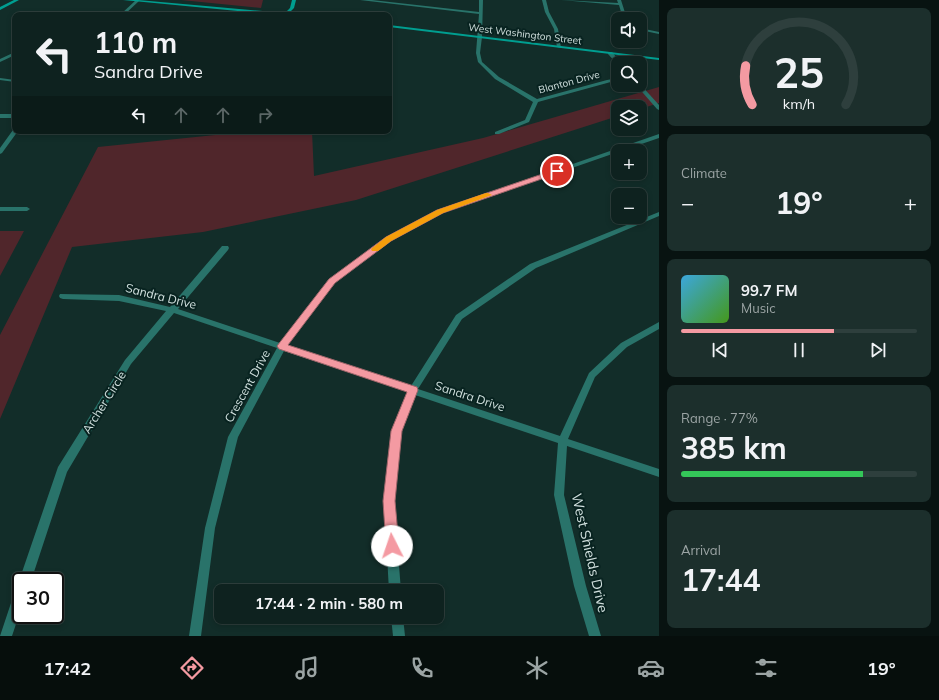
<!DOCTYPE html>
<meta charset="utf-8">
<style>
:root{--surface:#0e221f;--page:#1c2f2c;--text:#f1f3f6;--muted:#9ba4a4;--line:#2e3f3d;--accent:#f49aa2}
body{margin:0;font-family:Mulish,sans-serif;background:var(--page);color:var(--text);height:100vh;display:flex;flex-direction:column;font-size:15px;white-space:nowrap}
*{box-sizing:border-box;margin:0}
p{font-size:13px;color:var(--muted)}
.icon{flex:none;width:22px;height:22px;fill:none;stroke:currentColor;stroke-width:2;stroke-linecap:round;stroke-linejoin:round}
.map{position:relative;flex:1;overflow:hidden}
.sheet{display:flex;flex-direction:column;gap:8px;padding:8px;background:#081311;width:280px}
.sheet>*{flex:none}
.top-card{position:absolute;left:12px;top:12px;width:380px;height:122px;border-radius:8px;box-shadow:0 2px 6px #0003,0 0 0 1px var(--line);background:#0e221f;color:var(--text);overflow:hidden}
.tools{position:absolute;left:611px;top:12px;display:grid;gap:8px}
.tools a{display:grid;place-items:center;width:36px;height:36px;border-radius:8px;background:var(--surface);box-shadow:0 2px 6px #0003,0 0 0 1px var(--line);font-size:20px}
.speed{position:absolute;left:12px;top:572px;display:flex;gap:8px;font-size:20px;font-weight:700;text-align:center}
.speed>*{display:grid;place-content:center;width:52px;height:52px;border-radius:50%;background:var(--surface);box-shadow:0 2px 6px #0003,0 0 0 1px var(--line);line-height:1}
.speed .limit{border:2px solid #111;border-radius:6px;background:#fff;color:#111}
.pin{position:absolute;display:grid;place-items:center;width:34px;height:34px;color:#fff;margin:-17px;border:2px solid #fff;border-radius:50%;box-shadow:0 1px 4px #0007}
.me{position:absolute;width:44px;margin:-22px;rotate:356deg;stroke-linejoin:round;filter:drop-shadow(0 0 3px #0008)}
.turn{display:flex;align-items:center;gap:14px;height:84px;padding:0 16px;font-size:18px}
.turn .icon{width:52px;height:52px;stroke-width:2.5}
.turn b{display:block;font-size:28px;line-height:34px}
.lanes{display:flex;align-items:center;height:38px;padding:0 16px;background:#0003;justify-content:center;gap:20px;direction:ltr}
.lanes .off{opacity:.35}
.big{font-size:30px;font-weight:700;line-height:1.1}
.sheet .widget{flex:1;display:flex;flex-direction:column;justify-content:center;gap:6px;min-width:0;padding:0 14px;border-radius:8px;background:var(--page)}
.sheet .dial{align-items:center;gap:0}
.dial svg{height:104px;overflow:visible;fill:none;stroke:var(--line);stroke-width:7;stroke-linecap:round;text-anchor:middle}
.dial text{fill:var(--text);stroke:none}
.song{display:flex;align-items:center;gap:12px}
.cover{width:48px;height:48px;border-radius:6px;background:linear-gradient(135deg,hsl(200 70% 55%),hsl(100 70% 35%))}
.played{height:4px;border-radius:2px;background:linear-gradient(90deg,var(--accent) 65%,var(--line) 65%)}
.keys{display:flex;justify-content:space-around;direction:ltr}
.heat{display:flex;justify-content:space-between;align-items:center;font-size:22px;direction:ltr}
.charge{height:6px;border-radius:3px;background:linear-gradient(90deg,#34c759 77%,var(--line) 0)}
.trip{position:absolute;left:214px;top:584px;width:230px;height:40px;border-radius:8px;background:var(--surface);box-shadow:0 2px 6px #0003,0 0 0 1px var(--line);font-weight:700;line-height:40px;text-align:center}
.tabs{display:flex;height:64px;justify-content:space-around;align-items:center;background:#060e0c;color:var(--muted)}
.tabs .icon{width:28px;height:28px}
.tabs .selected{color:var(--accent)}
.tabs b{font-size:18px;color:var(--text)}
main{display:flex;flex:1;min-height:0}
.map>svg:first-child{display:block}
.green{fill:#50262b}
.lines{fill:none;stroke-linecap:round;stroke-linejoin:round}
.street{fill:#29736a;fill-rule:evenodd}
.secondary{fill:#009e90;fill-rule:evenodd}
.route{fill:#f49aa2;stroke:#9f6469}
.slow{fill:#f59e0b}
.labels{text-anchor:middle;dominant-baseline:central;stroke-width:4;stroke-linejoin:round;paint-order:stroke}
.far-street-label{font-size:10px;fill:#d1e0de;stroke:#082320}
.street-label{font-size:12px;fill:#d1e0de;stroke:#082320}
.near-street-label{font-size:14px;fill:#d1e0de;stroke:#082320}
</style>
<main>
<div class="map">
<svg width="659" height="636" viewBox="0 0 659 636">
<rect width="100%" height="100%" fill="#122d29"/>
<!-- green -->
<g class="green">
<polygon points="181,0 263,0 261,8"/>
<polygon points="659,87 659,103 640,109 640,107 618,107 618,116 356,200 203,232 72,247 0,419 0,335 98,147 254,131 312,131 314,176 483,138"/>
<polygon points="0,231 24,231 0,276"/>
</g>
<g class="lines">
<!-- street -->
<g class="street">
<polygon points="136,0 139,1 124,15 120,15"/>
<polygon points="360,0 372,0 479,12 479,0 483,0 482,37 480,53 482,62 499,77 537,99 607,80 618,78 618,80 538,102 529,122 499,134 495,134 495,132 525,120 533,102 495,79 478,62 476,53 479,14"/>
<polygon points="542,0 546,0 549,12 558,29 561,48 557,47 554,29 545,12"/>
<polygon points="561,0 618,3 617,0 621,0 627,19 623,19 619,5"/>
<polygon points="640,28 659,32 659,34 640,30"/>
<polygon points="15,52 15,55 0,62 0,59"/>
<polygon points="608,52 612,52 621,63 617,64 608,54"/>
<polygon points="0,78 15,80 15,82 0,80"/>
<polygon points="640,84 659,105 659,110 657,109 636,85"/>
<rect x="0" y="114" width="15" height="4"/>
<polygon points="15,129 15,131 18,131 2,153 0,154 0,148 13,130"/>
<polygon points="659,134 659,138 621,151 618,151 618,152 442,213 391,241 335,283 287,345 411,386 456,315 530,264 659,212 659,216 536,268 462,319 418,389 560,436 589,373 621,343 659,322 659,329 627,347 595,377 568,439 659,469 659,477 567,446 564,495 586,586 601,636 589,636 574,586 554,495 558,443 415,395 402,431 394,501 401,591 389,591 384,501 392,431 408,392 284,351 238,437 215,528 201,636 189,636 205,528 228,437 277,348 174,313 131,364 67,472 31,581 21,581 21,585 19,581 58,467 125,360 166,311 119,301 63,299 60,298 59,296 60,294 119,295 170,307 222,246 228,246 229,248 228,250 178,309 280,343 329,279 387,237 438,211"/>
<polygon points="0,207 27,207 30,209 27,211 0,211"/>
<polygon points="21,585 21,609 12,636 0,636 15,591 17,587"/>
<polygon points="391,617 403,617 405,636 393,636"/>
</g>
<!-- secondary -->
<g class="secondary">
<polygon points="14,0 19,0 0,10 0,7"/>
<polygon points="123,0 138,0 285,13 290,8 292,0 296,0 294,8 289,13 295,15 280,15"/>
<polygon points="389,25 659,58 659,60 389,27"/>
</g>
</g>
<!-- route -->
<polygon class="route" points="557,169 560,171 559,173 443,213 391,241 335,283 288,345 417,387 418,390 402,431 395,501 399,546 397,550 392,552 388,550 386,546 383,501 391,431 407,392 279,349 277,346 329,279 386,237 437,210"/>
<!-- slow -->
<polygon class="slow" points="486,193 488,193 492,195 443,213 391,241 378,251 372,251 371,249 386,237 437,210"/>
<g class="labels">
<!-- far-street labels -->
<g class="far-street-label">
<text transform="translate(525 34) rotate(7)">West Washington Street</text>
<text transform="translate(569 82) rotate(-15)">Blanton Drive</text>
</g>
<!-- street labels -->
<g class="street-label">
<text transform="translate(161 296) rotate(14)">Sandra Drive</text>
<text transform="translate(247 386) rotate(-61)">Crescent Drive</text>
<text transform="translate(470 396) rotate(18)">Sandra Drive</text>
<text transform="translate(104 402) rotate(-58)">Archer Circle</text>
</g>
<!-- near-street labels -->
<g class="near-street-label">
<text transform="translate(590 553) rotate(77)">West Shields Drive</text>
</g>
</g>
</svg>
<div class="tools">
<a><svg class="icon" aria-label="sound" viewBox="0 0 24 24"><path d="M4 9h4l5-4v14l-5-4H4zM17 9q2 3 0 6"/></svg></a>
<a><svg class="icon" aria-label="search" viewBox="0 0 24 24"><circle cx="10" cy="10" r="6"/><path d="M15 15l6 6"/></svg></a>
<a><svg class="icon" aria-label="layers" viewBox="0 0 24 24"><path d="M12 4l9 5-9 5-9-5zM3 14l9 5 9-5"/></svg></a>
<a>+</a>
<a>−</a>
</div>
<div class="speed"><div class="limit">30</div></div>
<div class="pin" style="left:557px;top:171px;background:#d93025"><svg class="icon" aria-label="arrive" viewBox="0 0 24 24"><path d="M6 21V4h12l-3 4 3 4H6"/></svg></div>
<svg class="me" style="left:392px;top:546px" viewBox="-20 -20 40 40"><circle r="19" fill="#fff"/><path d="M0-13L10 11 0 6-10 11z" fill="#f49aa2"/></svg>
<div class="trip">17:44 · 2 min · 580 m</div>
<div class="top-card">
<div class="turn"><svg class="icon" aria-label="left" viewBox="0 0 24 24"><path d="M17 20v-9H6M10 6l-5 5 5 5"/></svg><div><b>110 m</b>Sandra Drive</div></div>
<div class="lanes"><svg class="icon" aria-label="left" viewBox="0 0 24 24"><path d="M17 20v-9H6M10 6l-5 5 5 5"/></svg><svg class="icon off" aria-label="ahead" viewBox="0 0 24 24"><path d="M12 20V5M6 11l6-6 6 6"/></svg><svg class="icon off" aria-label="ahead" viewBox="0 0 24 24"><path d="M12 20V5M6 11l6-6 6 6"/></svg><svg class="icon off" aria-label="right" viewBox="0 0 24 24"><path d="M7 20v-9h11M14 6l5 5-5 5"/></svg></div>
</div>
</div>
<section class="sheet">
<div class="widget dial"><svg viewBox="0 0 100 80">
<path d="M14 69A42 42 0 1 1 86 69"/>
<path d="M14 69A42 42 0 0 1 9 39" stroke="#f49aa2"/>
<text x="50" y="56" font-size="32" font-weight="700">25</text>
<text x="50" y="72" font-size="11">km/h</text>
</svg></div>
<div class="widget"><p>Climate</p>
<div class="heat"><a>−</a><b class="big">19°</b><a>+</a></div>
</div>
<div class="widget">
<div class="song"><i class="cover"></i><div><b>99.7 FM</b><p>Music</p></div></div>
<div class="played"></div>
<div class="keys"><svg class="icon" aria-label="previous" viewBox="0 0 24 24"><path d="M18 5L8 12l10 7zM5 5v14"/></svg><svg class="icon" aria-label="pause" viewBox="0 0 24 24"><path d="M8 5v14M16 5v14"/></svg><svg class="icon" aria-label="next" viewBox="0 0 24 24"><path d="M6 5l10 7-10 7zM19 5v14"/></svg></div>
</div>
<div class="widget"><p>Range · 77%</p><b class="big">385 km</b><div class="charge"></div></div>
<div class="widget"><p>Arrival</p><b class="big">17:44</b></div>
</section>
</main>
<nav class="tabs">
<b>17:42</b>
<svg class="icon selected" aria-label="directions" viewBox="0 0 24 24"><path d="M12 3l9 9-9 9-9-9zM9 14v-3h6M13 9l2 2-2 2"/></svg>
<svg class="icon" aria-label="music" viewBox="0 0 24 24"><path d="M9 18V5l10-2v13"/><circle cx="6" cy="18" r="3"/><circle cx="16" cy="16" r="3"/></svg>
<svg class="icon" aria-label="phone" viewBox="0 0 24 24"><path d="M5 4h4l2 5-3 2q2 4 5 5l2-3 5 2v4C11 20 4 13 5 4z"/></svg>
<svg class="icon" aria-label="climate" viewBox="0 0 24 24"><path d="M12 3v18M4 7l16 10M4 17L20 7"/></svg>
<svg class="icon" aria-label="car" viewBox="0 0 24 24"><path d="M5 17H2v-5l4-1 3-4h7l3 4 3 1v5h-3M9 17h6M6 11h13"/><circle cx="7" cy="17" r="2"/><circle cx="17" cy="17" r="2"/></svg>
<svg class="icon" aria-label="filters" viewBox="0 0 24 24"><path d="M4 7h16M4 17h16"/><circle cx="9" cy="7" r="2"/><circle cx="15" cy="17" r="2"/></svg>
<b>19°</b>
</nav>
